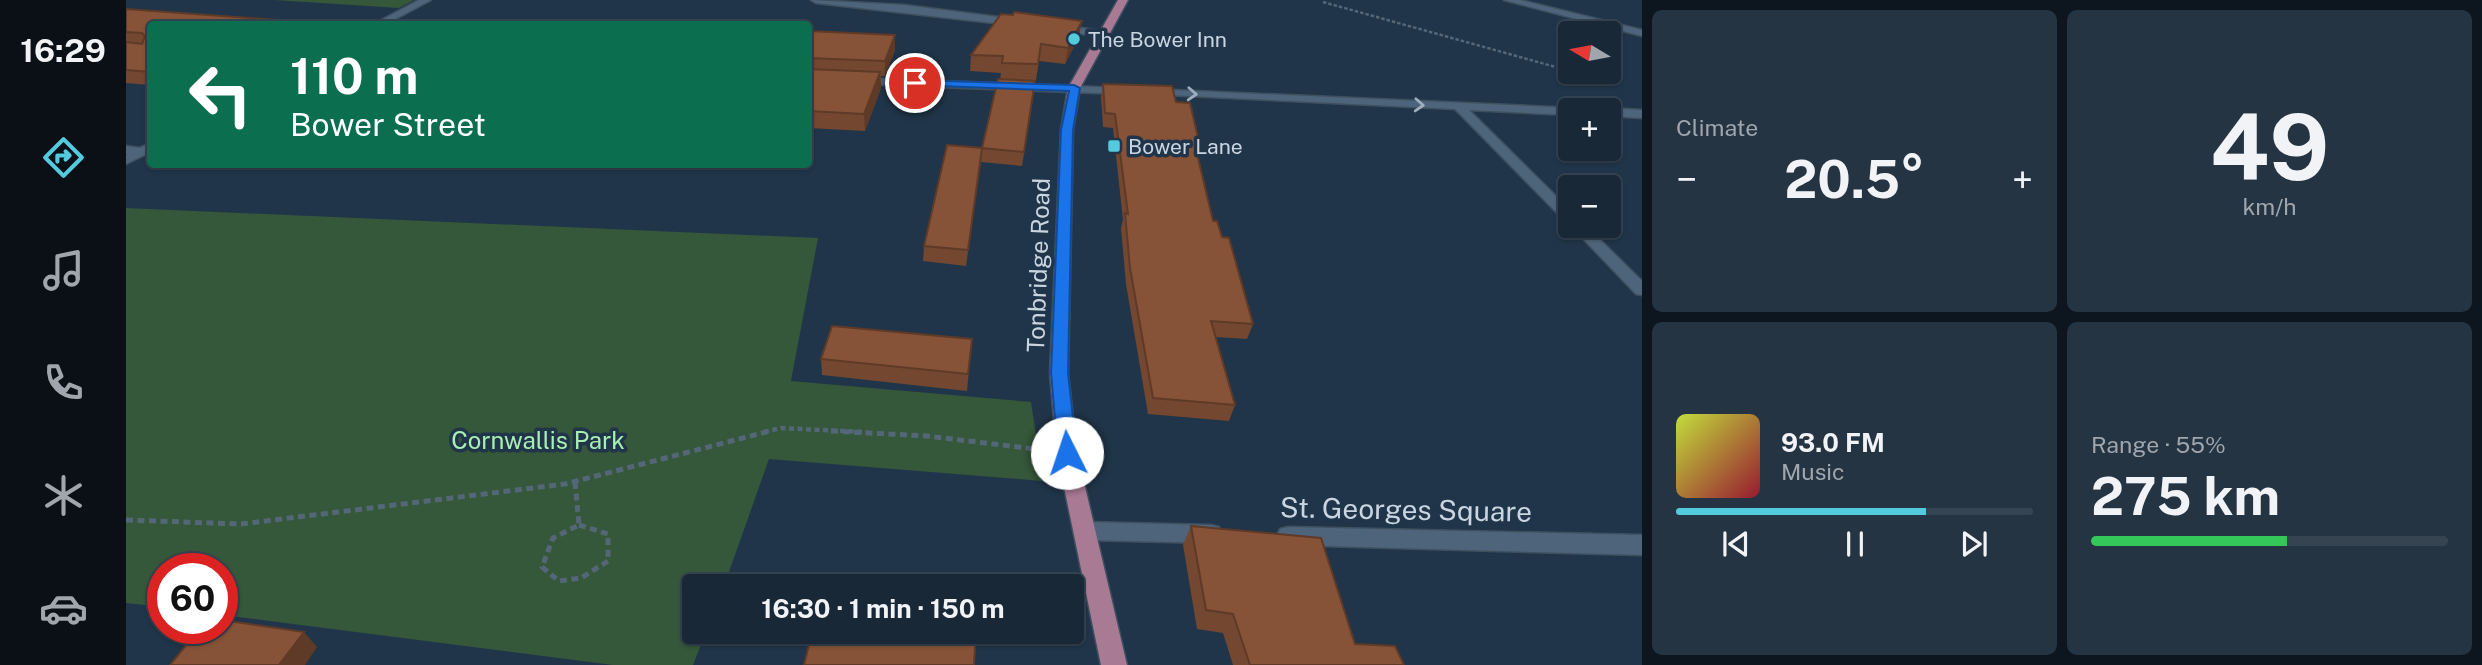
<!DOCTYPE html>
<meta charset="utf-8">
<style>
:root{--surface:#182837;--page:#253442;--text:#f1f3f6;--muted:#9fa6ad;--line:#364452;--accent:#54cade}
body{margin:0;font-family:"Public Sans",sans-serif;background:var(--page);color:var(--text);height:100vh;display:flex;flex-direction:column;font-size:26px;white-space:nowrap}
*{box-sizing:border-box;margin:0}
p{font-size:23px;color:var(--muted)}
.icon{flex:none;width:38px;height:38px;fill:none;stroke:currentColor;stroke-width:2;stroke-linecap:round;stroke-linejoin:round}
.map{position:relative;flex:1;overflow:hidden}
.sheet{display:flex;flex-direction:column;gap:10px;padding:10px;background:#0d161e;width:840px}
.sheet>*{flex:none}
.hud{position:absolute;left:21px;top:21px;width:665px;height:147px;border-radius:7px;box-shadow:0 2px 5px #0004,0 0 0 2px var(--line);background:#0b6e4f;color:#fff;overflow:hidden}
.needle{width:46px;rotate:280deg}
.buttons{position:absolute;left:1432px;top:21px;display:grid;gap:14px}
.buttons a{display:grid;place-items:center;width:63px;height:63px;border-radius:7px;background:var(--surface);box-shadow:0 2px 5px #0004,0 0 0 2px var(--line);font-size:35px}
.speed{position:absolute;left:21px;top:553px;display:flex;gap:14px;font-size:35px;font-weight:700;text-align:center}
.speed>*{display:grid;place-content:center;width:91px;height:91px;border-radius:50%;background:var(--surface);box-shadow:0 2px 5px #0004,0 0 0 2px var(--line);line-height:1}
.speed .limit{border:10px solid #d22;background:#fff;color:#111}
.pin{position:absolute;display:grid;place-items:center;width:60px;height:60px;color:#fff;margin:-30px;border:4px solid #fff;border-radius:50%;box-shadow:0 2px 7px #0007}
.me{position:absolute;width:77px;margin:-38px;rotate:356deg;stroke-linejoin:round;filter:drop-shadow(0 0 5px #0008)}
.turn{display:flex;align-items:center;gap:24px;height:147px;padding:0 28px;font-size:32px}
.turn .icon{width:91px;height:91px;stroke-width:2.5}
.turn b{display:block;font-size:49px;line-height:60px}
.big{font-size:52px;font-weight:700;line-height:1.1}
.sheet .card{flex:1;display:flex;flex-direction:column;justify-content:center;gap:10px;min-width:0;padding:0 24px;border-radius:10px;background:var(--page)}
.sheet .dial{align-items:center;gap:0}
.dial b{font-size:91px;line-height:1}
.song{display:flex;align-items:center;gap:21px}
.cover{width:84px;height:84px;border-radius:10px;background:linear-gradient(135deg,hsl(70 70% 55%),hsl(350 70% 35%))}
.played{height:7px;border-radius:4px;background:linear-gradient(90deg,var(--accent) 70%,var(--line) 70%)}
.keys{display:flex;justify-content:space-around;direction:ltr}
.heat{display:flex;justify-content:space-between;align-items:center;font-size:38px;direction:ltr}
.charge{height:10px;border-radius:5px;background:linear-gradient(90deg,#34c759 55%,var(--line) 0)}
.sheet .tiles{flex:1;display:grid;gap:10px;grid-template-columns:repeat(2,1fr)}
.trip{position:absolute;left:556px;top:574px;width:402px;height:70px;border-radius:7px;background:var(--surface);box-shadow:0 2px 5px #0004,0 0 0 2px var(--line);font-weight:700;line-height:70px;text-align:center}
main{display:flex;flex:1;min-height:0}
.menu{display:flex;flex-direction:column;width:126px;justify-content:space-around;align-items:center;background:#0a1016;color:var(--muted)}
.menu .icon{width:49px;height:49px}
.menu .active{color:var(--accent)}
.menu b{font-size:32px;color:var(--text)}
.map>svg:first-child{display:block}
.green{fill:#35573a}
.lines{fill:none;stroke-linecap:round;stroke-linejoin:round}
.lane-casing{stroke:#3e5060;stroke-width:3}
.street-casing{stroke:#3e5060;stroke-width:3}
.secondary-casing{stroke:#3e5060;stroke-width:3}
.primary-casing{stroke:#3e5060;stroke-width:3}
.path-far2{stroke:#546778;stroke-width:2.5;stroke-dasharray:3.5 2;stroke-linecap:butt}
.path-far1{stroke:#546778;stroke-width:4.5;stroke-dasharray:5 3.5;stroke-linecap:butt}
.path{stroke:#546778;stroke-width:5;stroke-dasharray:7 4.5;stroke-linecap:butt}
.lane{fill:#4e647a;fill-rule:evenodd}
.street{fill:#4e647a;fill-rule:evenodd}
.secondary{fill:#4e647a;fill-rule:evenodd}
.primary{fill:#a97a94;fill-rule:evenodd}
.wall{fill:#734730}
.shaded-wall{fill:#5e3a27}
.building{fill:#865338;stroke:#5e3a27;stroke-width:2}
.oneway{stroke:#9eaebe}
.route{fill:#1a73e8;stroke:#114b97;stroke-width:2}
.poi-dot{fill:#54cade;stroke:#203549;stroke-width:2.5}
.labels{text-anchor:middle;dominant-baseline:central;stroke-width:7;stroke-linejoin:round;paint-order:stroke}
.far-poi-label{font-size:21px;fill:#c9d6e2;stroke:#203549;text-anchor:start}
.street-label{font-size:24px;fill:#c9d6e2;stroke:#203549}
.park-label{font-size:24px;fill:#a9efb1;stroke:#203549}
.near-street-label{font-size:28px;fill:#c9d6e2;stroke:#203549}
</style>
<main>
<nav class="menu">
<b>16:29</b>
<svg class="icon active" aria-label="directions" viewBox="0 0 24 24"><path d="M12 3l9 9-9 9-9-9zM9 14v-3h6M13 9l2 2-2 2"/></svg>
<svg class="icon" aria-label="music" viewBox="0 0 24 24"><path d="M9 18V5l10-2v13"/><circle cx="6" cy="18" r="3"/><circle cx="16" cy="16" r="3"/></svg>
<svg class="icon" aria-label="phone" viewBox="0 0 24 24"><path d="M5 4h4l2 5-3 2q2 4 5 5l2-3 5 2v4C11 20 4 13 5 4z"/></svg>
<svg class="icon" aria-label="climate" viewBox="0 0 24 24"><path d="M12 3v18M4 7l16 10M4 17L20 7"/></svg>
<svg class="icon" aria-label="car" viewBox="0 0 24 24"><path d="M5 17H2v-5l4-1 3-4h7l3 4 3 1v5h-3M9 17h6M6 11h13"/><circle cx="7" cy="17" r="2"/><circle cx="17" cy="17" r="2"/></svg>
</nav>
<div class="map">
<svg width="1516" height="665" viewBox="0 0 1516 665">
<rect width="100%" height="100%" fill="#203549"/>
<!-- green -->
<g class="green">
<polygon points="148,0 288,0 273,8"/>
<polygon points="0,208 692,238 665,381 905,402 917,481 643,459 598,586 569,586 569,632 580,632 567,665 487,665 96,615 96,569 37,569 37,607 0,603"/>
</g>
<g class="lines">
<defs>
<polygon id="lane" points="0,146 21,149 23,152 16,156 0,154"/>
<g id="street">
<polygon points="293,0 305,0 260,24 248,24"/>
<polygon points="685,0 778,5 895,20 900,23 895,26 690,3"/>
<polygon points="933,25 977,31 982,34 977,37 929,30 929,26"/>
<polygon points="682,76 997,88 1003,91 997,94 682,82"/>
<polygon points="1025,89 1448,108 1450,110 1444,110 1444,115 1343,110 1444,210 1444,222 1439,221 1329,109 1021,94 1021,90"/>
<polygon points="1482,108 1516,110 1516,118 1482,116 1482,110 1477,110"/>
<polygon points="24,143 24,152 0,164 0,155"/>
<polygon points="1445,226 1460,226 1516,281 1516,295 1510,294"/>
<polygon points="959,522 1085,525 1093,527 1096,534 1093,541 1085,543 959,540 951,538 948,531 951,524"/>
<polygon points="1162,527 1516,535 1516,555 1162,545 1154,543 1151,536 1154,529"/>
</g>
<polygon id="secondary" points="1378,0 1394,0 1516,30 1516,36"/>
<polygon id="primary" points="992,0 1002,0 954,88 947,130 942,374 951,453 1001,665 975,665 931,453 924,374 935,130 942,88"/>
</defs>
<!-- lane casing -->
<use href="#lane" class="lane-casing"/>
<!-- street casing -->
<use href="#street" class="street-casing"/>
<!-- secondary casing -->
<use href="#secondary" class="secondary-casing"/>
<!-- primary casing -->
<use href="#primary" class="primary-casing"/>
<!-- path-far2 -->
<g class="path-far2">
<polyline points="1197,2 1444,71"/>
<polyline points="1447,72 1485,82"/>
</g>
<!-- path-far1 -->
<polyline class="path-far1" points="638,432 655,428 737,432"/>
<!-- path -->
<g class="path">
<polyline points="705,431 801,436 909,449"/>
<polyline points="449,482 453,525"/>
<polyline points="0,520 115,524 439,484 644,431"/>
<polygon points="453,525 482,534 482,561 455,578 433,581 416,567 427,538"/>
</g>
<!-- lane -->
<use href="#lane" class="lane"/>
<!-- street -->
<use href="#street" class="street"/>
<!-- secondary -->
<use href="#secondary" class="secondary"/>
<!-- primary -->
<use href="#primary" class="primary"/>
</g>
<!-- wall -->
<g class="wall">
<polygon points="0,9 24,24 24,85 0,83"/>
<polygon points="682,31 769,50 759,76 755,76 755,88 739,131 682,128"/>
<polygon points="953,37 939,64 913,61 896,166 855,162 840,266 797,261 798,246 856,148 874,80 875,73 844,71 845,55"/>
<polygon points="977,84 1050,102 1074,146 1072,155 1087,221 1096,237 1127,324 1121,339 1090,337 1109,405 1103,421 1022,414 1000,284 995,228 997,220 987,128 977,127 975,97"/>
<polygon points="846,339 841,391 696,375 695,359"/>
<polygon points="1065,526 1229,644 1278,665 1107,665 1097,633 1071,629 1057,545"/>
</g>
<!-- shaded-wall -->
<g class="shaded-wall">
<polygon points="956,21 953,37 939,64 942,48"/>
<polygon points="769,35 769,50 759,76 759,61"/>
<polygon points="754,72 755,88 739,131 738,114"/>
<polygon points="856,148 855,162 840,266 842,250"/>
<polygon points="178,632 191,647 179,665 153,665"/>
</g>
<!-- building -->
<g class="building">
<polygon points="0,9 207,24 24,24 24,72 0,70 0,42 16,44 19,36 16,33 0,32"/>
<polygon points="888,12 956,21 942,48 915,44 912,64 876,63 877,56 845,55 875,14 887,15"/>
<polygon points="585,20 661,22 660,24 537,24 539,21 582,23"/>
<polygon points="454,22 497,24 451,24"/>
<polygon points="682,31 769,35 759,61 682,58"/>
<polygon points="682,69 754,72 738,114 682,111"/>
<polygon points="872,79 909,81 898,152 856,148"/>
<polygon points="977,84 1046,86 1050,102 1064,103 1074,146 1069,145 1087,221 1091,221 1096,237 1103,238 1127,324 1085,321 1109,405 1027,398 1004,268 999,213 1002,214 989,114 979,113"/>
<polygon points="821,145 856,148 842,250 798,246"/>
<polygon points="706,326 846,339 842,374 695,359"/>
<polygon points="1065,526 1195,538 1229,644 1269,646 1278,665 1124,665 1107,614 1080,610"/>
<polygon points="698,577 768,586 696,586"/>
<polygon points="96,620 178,632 153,665 44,665 74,628 96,628"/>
<polygon points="686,632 850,632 848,665 678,665"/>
</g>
<!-- one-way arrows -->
<defs><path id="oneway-chevron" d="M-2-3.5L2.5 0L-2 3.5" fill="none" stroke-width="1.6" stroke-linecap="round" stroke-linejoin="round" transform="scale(1.75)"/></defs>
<g class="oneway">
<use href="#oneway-chevron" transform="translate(1066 94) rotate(3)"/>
<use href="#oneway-chevron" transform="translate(1293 105) rotate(3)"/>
</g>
<!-- route -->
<polygon class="route" points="789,80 948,85 954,88 947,130 942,373 951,453 948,458 935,458 932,453 925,373 935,130 943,91 785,85 785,81"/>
<!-- markers -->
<g class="poi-dot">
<circle cx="948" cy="39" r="7"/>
<rect x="981" y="139" width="14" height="14" rx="3.5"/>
</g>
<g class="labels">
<!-- far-poi labels -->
<g class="far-poi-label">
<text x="962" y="39">The Bower Inn</text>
<text x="1002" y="146">Bower Lane</text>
</g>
<!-- street labels -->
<g class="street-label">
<text transform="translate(912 265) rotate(-88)">Tonbridge Road</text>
</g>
<!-- park labels -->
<g class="park-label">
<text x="412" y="440">Cornwallis Park</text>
</g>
<!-- near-street labels -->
<g class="near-street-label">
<text transform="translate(1280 509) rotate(1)">St. Georges Square</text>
</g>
</g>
</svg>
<div class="buttons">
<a><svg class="needle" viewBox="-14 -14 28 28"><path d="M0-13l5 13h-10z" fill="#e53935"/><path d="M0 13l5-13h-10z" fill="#9fa6ad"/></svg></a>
<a>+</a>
<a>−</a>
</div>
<div class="speed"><div class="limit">60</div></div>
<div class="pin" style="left:789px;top:83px;background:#d93025"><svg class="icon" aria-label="arrive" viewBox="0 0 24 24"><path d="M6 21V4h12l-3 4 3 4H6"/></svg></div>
<svg class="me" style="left:941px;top:453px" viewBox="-20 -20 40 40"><circle r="19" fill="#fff"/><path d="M0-13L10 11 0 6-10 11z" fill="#1a73e8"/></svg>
<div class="trip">16:30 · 1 min · 150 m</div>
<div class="hud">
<div class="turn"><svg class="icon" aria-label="left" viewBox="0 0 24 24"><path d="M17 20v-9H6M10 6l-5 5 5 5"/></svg><div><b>110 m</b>Bower Street</div></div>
</div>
</div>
<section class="sheet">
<div class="tiles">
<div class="card"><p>Climate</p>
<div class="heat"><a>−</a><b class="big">20.5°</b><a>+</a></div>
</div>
<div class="card dial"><b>49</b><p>km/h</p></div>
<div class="card">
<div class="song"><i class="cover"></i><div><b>93.0 FM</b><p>Music</p></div></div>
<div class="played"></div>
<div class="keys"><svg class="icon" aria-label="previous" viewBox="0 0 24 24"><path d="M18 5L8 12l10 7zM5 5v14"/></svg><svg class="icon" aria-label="pause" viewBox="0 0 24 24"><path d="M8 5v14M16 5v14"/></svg><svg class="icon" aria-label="next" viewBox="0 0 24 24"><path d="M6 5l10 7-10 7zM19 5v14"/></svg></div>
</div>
<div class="card"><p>Range · 55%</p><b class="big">275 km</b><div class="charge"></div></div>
</div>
</section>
</main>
